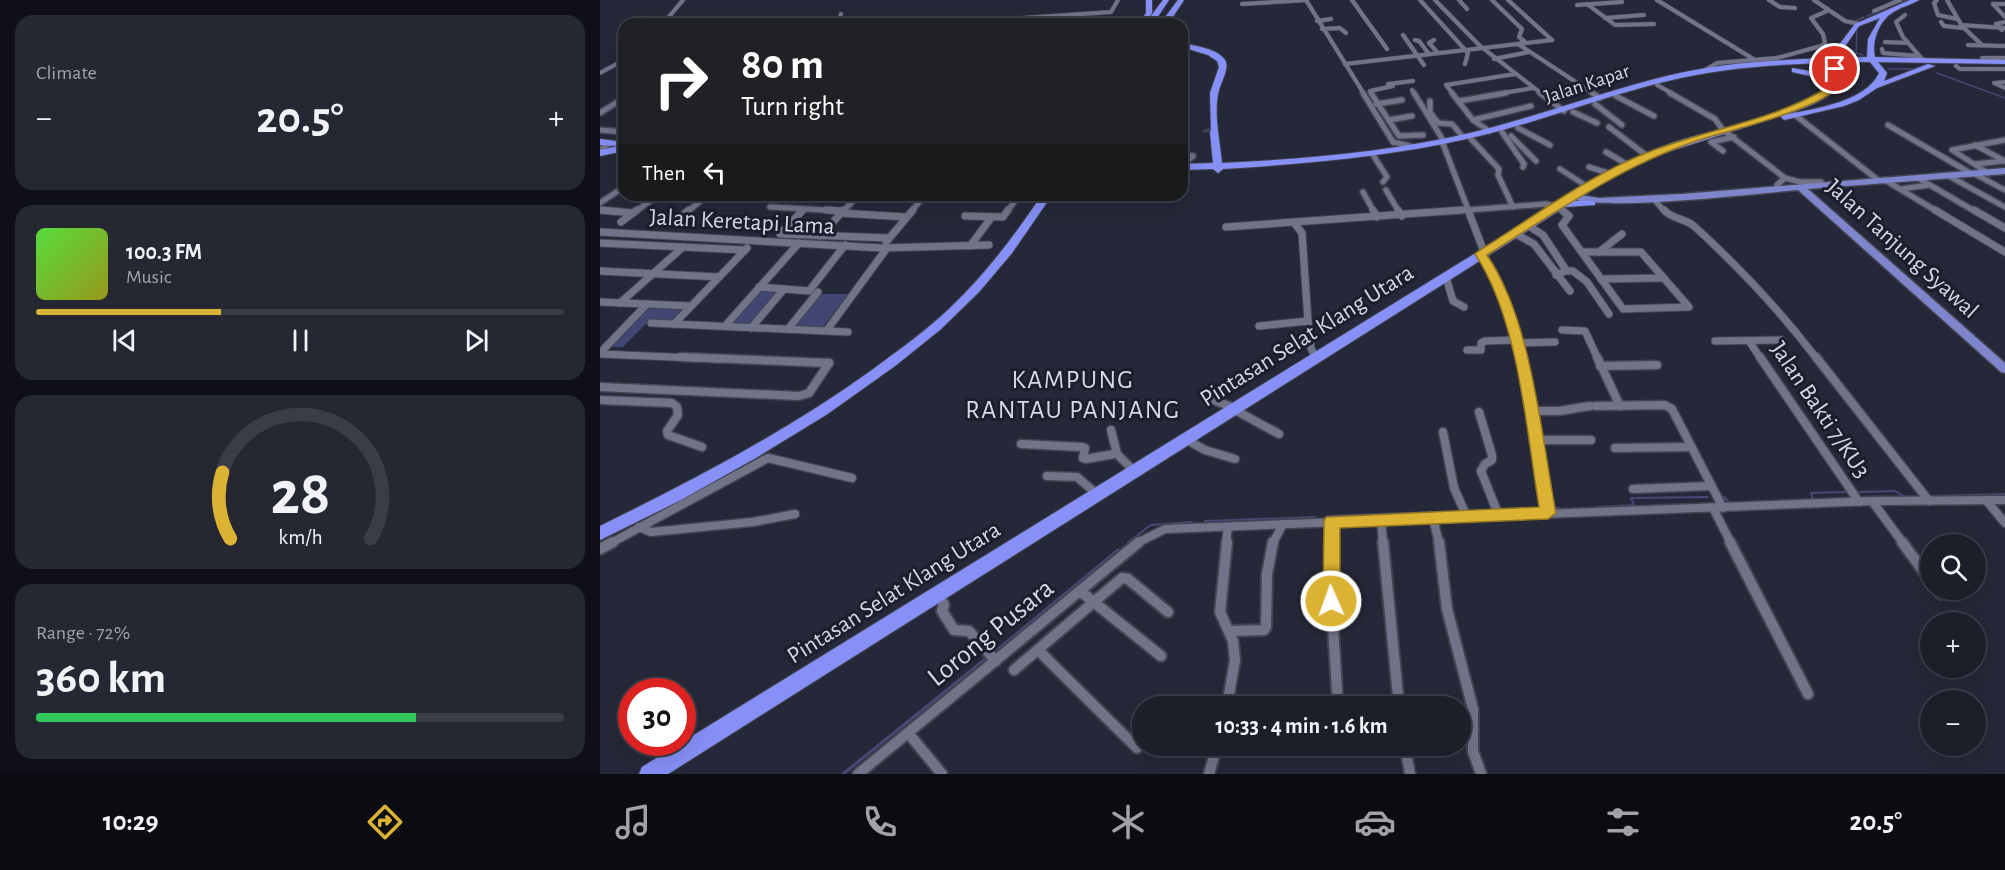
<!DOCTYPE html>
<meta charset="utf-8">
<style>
:root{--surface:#1c1e2a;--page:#252732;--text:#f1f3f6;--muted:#a0a2a8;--line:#3a3c47;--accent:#dcb233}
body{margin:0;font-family:"Alegreya Sans",sans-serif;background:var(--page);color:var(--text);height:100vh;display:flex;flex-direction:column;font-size:22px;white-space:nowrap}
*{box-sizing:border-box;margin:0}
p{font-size:20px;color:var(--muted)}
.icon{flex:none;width:33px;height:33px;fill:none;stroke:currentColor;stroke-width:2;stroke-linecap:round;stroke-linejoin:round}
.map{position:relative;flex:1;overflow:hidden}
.side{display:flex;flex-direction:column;gap:15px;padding:15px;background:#0f1017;width:600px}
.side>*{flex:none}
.hud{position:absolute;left:18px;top:18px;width:570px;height:183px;border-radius:18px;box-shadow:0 6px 24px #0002,0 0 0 2px var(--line);background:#202124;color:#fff;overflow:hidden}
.tools{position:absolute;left:1320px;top:534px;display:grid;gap:12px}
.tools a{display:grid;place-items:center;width:66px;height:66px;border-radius:50%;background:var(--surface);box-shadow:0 6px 24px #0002,0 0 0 2px var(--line);font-size:30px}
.speed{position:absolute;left:18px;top:678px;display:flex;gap:12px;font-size:30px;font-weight:700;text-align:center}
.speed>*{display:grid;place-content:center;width:78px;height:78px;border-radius:50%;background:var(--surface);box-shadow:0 6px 24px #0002,0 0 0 2px var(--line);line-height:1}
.speed .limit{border:9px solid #d22;background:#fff;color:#111}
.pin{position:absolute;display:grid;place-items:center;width:51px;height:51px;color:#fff;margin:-26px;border:3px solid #fff;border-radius:50%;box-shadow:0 2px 6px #0007}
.me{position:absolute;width:66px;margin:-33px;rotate:358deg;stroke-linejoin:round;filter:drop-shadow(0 0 4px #0008)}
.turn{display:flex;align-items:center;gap:21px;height:126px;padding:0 24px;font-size:27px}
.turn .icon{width:78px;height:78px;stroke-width:2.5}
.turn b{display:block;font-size:42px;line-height:51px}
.then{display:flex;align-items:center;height:57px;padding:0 24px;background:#0003;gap:12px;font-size:22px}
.big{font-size:45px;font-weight:700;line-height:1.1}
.side .widget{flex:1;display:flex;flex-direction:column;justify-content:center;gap:9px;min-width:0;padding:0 21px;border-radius:18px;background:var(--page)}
.side .dial{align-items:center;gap:0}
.dial svg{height:156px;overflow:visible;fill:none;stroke:var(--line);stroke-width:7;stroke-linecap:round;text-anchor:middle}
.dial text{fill:var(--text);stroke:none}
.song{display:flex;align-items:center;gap:18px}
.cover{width:72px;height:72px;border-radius:9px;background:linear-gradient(135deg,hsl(110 70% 55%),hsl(60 70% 35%))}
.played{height:6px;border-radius:3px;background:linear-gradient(90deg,var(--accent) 35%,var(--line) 35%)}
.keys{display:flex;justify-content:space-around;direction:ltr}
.heat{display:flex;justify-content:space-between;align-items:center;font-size:33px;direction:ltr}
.charge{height:9px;border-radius:4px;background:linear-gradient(90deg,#34c759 72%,var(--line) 0)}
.trip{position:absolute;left:532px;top:696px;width:339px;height:60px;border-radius:30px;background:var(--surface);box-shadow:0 6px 24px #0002,0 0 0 2px var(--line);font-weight:700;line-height:60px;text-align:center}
.menu{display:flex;height:96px;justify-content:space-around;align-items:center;background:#0b0c11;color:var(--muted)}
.menu .icon{width:42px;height:42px}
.menu .current{color:var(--accent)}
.menu b{font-size:27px;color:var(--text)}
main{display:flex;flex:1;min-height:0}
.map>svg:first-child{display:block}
.green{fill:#414772}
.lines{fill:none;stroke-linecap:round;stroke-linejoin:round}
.stream-far2{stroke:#4b4673;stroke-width:1.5}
.stream-far1{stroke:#4b4673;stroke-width:2}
.stream{stroke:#4b4673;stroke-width:3}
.highway-tunnel{stroke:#404252;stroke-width:9;stroke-dasharray:9 4.5;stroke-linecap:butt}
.street-far4-casing{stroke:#434452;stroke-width:5}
.street-far3-casing{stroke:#434452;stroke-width:8}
.street-far2-casing{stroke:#434452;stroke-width:9}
.street-far1-casing{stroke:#434452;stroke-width:11}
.street-casing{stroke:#434452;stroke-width:14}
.secondary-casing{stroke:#434452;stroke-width:4}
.primary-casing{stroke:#434452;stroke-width:3}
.highway-casing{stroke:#434452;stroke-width:2}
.street-far4{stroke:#717488;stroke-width:4}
.street-far3{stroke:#717488;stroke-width:5}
.street-far2{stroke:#717488;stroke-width:7}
.street-far1{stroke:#717488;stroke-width:8}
.street{stroke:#717488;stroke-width:10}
.secondary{fill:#717488;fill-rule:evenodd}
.primary{fill:#7e85ca;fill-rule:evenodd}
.highway{fill:#8690f6;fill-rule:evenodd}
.route{fill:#dcb233;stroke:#8f7421;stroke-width:1.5}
.labels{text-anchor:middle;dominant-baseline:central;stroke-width:6;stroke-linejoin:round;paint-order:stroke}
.far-street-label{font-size:20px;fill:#d6d8e4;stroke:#1c1e2e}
.street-label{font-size:24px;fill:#d6d8e4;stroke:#1c1e2e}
.neighbourhood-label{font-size:26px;letter-spacing:1.5px;fill:#d6d8e4;stroke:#1c1e2e}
.near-street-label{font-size:28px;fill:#d6d8e4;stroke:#1c1e2e}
</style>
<main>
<section class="side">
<div class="widget"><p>Climate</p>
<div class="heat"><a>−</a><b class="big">20.5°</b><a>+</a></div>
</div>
<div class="widget">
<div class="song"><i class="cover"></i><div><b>100.3 FM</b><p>Music</p></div></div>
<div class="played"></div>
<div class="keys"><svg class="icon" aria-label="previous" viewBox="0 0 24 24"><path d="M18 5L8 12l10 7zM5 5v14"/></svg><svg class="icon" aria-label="pause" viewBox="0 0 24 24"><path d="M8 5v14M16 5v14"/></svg><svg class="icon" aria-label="next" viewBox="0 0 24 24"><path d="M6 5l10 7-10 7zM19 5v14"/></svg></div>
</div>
<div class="widget dial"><svg viewBox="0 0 100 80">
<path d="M14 69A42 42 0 1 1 86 69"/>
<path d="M14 69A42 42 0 0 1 10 35" stroke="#dcb233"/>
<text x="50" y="56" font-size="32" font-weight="700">28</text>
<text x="50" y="72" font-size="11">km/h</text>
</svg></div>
<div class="widget"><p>Range · 72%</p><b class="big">360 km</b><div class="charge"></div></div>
</section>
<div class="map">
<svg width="1405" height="774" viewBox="0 0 1405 774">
<rect width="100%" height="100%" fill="#252838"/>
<!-- green -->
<g class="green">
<polygon points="161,290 178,290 151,324 130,324"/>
<polygon points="219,294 248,294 223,327 193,326"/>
<polygon points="48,309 84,309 73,321 49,321 23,347 9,347"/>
</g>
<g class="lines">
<!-- stream-far2 -->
<g class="stream-far2">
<polyline points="1291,6 1306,0"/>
<polyline points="1267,16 1286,8"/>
<polyline points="1253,22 1264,17"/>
<polyline points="1257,30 1256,53 1263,55"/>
<polyline points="1288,69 1317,69"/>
<polyline points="1337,73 1405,98"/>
</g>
<!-- stream-far1 -->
<g class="stream-far1">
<polyline points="1259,492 1295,491 1305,497"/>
<polyline points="1330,496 1405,494"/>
<polyline points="1124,497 1130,503"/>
<polyline points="1311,497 1321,496"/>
<polyline points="1213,499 1211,493 1247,492"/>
<polyline points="997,507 1034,505 1031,498 1108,497"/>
<polyline points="953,508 959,508"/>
<polyline points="915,509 941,508"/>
<polyline points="869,511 893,510"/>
<polyline points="727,516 861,511"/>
<polyline points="605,521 715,517"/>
<polyline points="528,542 551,525 592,522"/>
</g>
<!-- stream -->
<g class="stream">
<polyline points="397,650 518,550"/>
<polyline points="243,774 384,660"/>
</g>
<!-- highway-tunnel -->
<polyline class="highway-tunnel" points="607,129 608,132"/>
<defs>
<g id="street-far4">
<polyline points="706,0 764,94"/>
<polyline points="752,0 787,49"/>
<polyline points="820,0 868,53 865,64"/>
<polyline points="835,0 882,48"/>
<polyline points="859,0 867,9"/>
<polyline points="892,0 922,29 919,37 924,41 921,43"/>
<polyline points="908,0 952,40"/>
<polyline points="1057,0 1155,60"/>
<polyline points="1169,0 1180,7 1195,8"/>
<polyline points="1214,0 1245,21 1259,24"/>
<polyline points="1337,0 1334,3 1338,15 1357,19"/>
<polyline points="1347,0 1362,26 1382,45"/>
<polyline points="642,4 707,0"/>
<polyline points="987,4 1015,25 1054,24"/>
<polyline points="1393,4 1405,17"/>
<polyline points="1393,4 1405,4"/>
<polyline points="977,5 1022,2"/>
<polyline points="1274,11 1300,0"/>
<polyline points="1305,15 1296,22 1303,37 1323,60"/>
<polyline points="1005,18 1044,15"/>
<polyline points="717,21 731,19"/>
<polyline points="1341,22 1344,26 1363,28"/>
<polyline points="63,24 83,0"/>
<polyline points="208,24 209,19"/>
<polyline points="238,24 241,14"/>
<polyline points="334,24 511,12 518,0"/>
<polyline points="1361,25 1405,28"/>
<polyline points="722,29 740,28 746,33"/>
<polyline points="1402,30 1396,24 1405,22"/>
<polyline points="803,35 824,65"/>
<polyline points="815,40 819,41 829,54"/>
<polyline points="834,40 829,43 838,53"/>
<polyline points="1285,42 1308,43"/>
<polyline points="918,44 994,94"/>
<polyline points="1368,45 1405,46"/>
<polyline points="884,49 942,94"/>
<polyline points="1282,49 1283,53 1318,56"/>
<polyline points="1382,58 1405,58"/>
<polyline points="894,59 929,52"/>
<polyline points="745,64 952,40"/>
<polyline points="1356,66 1360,69 1405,69"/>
<polyline points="1102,72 1117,63 1177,58 1221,46 1225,43 1223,34 1211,18 1227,11 1226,8"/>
<polyline points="0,73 24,60"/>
<polyline points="1405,82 1394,83 1405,88"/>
<polyline points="788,84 813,81"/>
<polyline points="846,85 915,74"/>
<polyline points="846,85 853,94"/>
<polyline points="1057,85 1073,94"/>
<polyline points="812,90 815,94"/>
<polyline points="772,94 770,91 793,86"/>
<polyline points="897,94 933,88"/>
</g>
<g id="street-far3">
<polyline points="763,93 793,142"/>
<polyline points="771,93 799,136 823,135"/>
<polyline points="814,93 843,140"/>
<polyline points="852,93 873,120 889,131"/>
<polyline points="940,93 964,111"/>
<polyline points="992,93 1000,98"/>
<polyline points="1070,93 1115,119 1123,130 1185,178 1200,182 1221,182"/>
<polyline points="1016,96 1054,116"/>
<polyline points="830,101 830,112 838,123 852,124 863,137"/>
<polyline points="859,101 906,93"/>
<polyline points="776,104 802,100"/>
<polyline points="995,104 1022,125"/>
<polyline points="973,112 997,123"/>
<polyline points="0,113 24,98"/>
<polyline points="1195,115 1278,180"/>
<polyline points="789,120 812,116"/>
<polyline points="873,120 931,106"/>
<polyline points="1288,125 1372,174"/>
<polyline points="1009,127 1047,156"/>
<polyline points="918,128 950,145"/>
<polyline points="0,130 24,132"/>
<polyline points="902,132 924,164 923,167"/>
<polyline points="911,136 936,161"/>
<polyline points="871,139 899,169 898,175 913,207"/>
<polyline points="793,142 810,146"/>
<polyline points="843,144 869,212"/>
<polyline points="1375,145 1405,161"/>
<polyline points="1123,151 1111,142 1134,137"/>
<polyline points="1006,152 1028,165"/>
<polyline points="582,155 593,156"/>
<polyline points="773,155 787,177 783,182"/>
<polyline points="1375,164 1404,161"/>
<polyline points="582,165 593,156"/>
<polyline points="989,167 1011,174"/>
<polyline points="960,169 988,187"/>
<polyline points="1388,173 1352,150 1405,140"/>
<polyline points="1375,174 1405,190"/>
<polyline points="1349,176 1405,207"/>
<polyline points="1318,178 1376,212"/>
<polyline points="1285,180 1338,212"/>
<polyline points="1177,185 1185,178"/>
<polyline points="1301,189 1329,185"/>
<polyline points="786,190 799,212"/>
<polyline points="763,192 774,212"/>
<polyline points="382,196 418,197"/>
<polyline points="1053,198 1065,212"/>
<polyline points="0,203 24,187"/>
<polyline points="170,207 243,211"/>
<polyline points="0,210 17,212"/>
<polyline points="35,212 58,195"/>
<polyline points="87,212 108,195"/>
<polyline points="243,212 258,195"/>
<polyline points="311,212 325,195"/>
<polyline points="407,212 419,195"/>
<polyline points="841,212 946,204 959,207 964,212"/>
</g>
<g id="street-far2">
<polyline points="1,210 33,213"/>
<polyline points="203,210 180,234 289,238"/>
<polyline points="226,210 243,211"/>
<polyline points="773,210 777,217"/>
<polyline points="798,210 802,216"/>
<polyline points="868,210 884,252"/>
<polyline points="962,210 969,216 962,225 1023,309 1089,307 1041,252 982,252"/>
<path d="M1064 210C1073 220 1086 218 1095 227 1139 267 1181 312 1217 359"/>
<polyline points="1335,210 1405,252"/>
<polyline points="1374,210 1405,228"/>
<polyline points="240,213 306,217"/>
<polyline points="365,216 403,217 408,210"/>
<polyline points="78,219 89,210"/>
<polyline points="21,222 37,210"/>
<polyline points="695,224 702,233 708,321"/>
<polyline points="927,225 943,235 966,270"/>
<polyline points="626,227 862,210"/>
<polyline points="0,232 282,248 389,245"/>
<polyline points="914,233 934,244 970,291"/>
<polyline points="220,236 244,210"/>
<polyline points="286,242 313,210"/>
<polyline points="0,243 145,250"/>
<polyline points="370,246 391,218"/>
<polyline points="999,252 1022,234"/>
<polyline points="881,254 894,273 921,359"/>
<polyline points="0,271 119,277"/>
<polyline points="956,275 965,271 973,271 987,282 1009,314"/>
<polyline points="846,277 853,301 864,307"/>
<polyline points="1001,279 1063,278"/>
<polyline points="159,287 209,291 245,245"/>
<polyline points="0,302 91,306"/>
<polyline points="20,303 83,247"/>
<polyline points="51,323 248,332"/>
<polyline points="74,324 147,248"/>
<polyline points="125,326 199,243"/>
<polyline points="659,326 708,321 711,348 716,359"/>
<polyline points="151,328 184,289"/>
<polyline points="188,329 218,292"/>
<polyline points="227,330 287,248"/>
<polyline points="962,330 985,331 998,359"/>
<polyline points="1115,341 1182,340"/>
<polyline points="1149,341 1161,359"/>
<polyline points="918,343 955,342"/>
<polyline points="867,350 881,350 881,343 885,341 917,340"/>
<polyline points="0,353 47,304"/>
<polyline points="0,354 119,359"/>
</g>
<g id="street-far1">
<polyline points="81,357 229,363"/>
<polyline points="921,357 948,513"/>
<polyline points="997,357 1020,406"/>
<polyline points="1160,357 1259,502"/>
<polyline points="1216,357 1329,501"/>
<polyline points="1000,366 1057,365"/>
<polyline points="0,387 199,396 209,393 229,363"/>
<polyline points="608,398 637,409"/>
<polyline points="0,400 72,403 77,407 78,415 67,431 68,435 102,447"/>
<polyline points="996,406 1065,405 1072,409 1123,508"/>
<polyline points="635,410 679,434"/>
<polyline points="931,411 959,411 990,406"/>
<polyline points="879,412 892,455 892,460 885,464 881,471 899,516"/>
<polyline points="511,430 517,454 535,472"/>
<polyline points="843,432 854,488 867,517"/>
<polyline points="587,440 605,450 635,459"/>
<polyline points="933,440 991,440"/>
<polyline points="421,444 482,447 485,448 483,458 486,459 514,454"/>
<polyline points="1015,448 1091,447"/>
<polyline points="447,476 477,477 498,495"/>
<polyline points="1033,489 1111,486"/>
<polyline points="1386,500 1405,523"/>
<polyline points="1272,501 1303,543"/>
<polyline points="1113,508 1131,543"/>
<polyline points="833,518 839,543"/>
<polyline points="781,519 783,543"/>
<polyline points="39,527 51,532 153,522 195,514"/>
<polyline points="11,543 168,458 252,478"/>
<polyline points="537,543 565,529 1272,501 1405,500"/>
<polyline points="626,543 628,527"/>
<polyline points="673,543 683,524"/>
<polyline points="731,543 732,521"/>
</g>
<g id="street">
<polyline points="627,542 620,612 633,641 635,660 627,706"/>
<polyline points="731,542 730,580 738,706"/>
<polyline points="783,542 799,706"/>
<polyline points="839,542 847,609 873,709 873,751 881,774"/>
<polyline points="1130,542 1208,694"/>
<polyline points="1302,542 1330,580"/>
<polyline points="0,549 13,542"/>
<polyline points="1338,590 1341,594"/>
<polyline points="480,591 561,656"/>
<polyline points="338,594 344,605 342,611 354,630 369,631 396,661"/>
<polyline points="630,631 664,630 666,627 667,574 673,542"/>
<polyline points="438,650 537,748"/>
<polyline points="414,670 522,578 528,579 568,612"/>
<polyline points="308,733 342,774"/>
<polyline points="805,746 810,774"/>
<polyline points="258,774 539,542"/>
<polyline points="609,774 617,746"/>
</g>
<polygon id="secondary" points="9,141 16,143 0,152 0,147"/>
<path id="primary" d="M1405 168V174L1208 189 1405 363V373L1401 372 1198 190C1161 193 991 213 969 197L973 194 999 198 1082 194Z"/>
<g id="highway">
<polygon points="546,0 552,0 552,13 545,23 543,24 540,22 546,13"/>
<polygon points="563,0 569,0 553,24 545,24"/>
<polygon points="578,0 584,0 568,24 560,24"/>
<path d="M1310 0H1319C1311 5 1300 7 1292 13 1279 21 1271 42 1275 57L1405 60V64L1278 62 1287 73 1284 81 1328 64 1335 66 1277 88 1259 100 1244 106 1184 120 1180 116 1058 155 1016 175 975 201H995V205L965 207 68 774H39L42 767 999 177C1024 163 1049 151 1075 142 1112 130 1202 113 1227 87L1215 77 1192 72V68L1221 73 1232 82 1230 63C1177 64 1123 68 1072 80 1002 96 936 124 866 139 786 157 705 164 623 169L618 173 613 169 582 170V164L613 163 610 132 611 130 610 93 619 67 617 61 608 55 582 47V43C594 46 617 48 625 60 630 68 621 82 619 90 613 112 620 141 622 163 705 159 789 152 870 133 937 117 1001 92 1067 76 1120 63 1175 60 1229 58L1255 24ZM1280 18 1268 39 1267 57 1237 58 1259 26ZM1238 62H1270L1279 73C1267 101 1215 109 1188 114 1204 108 1236 97 1240 82 1241 77 1238 67 1238 62Z"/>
<polygon points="0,139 24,142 24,151 0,156 0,150 18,146 0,145"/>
<path d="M442 195H452L412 253 379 292 341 329 295 366 226 415 154 459 81 500 0 540V526C94 480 187 431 272 370 299 350 326 331 350 308 386 274 415 235 442 195Z"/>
</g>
</defs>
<!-- street-far4 casing -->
<use href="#street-far4" class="street-far4-casing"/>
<!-- street-far3 casing -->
<use href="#street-far3" class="street-far3-casing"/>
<!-- street-far2 casing -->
<use href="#street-far2" class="street-far2-casing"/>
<!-- street-far1 casing -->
<use href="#street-far1" class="street-far1-casing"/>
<!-- street casing -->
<use href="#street" class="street-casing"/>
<!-- secondary casing -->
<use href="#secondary" class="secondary-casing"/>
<!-- primary casing -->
<use href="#primary" class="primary-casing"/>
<!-- highway casing -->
<use href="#highway" class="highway-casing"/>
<!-- street-far4 -->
<use href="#street-far4" class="street-far4"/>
<!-- street-far3 -->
<use href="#street-far3" class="street-far3"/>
<!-- street-far2 -->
<use href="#street-far2" class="street-far2"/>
<!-- street-far1 -->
<use href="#street-far1" class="street-far1"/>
<!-- street -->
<use href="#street" class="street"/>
<!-- secondary -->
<use href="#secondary" class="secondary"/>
<!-- primary -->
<use href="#primary" class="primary"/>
<!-- highway -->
<use href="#highway" class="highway"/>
</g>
<!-- route -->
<path class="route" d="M1232 67 1239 69C1240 77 1242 84 1235 90 1214 109 1141 128 1112 136 1030 160 959 210 887 255 932 321 941 434 956 513L948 519 740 528V601L738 607 731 609 725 607 723 601 724 521 726 517 939 507C926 429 919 320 875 254L877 252C932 218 986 177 1046 153 1106 129 1175 121 1230 86Z"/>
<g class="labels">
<!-- far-street labels -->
<g class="far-street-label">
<text transform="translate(987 84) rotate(-18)">Jalan Kapar</text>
</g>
<!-- street labels -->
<g class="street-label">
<text transform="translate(142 222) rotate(3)">Jalan Keretapi Lama</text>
<text transform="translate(1302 249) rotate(42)">Jalan Tanjung Syawal</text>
<text transform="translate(707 336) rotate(-32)">Pintasan Selat Klang Utara</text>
<text transform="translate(1220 410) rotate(56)">Jalan Bakti 7/KU3</text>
<text transform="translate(294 593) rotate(-32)">Pintasan Selat Klang Utara</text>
</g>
<!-- neighbourhood labels -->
<g class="neighbourhood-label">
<text x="473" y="380">KAMPUNG<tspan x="473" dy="30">RANTAU PANJANG</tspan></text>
</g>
<!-- near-street labels -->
<g class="near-street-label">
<text transform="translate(391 633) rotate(-39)">Lorong Pusara</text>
</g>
</g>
</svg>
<div class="tools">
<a><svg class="icon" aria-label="search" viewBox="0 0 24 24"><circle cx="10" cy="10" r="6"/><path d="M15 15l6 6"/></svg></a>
<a>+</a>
<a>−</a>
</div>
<div class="speed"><div class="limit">30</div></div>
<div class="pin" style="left:1235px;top:69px;background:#d93025"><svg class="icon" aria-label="arrive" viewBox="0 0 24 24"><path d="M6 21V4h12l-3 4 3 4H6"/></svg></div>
<svg class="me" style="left:731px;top:601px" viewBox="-20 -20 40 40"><circle r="17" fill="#dcb233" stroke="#fff" stroke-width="3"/><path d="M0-11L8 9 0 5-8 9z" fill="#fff"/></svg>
<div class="trip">10:33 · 4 min · 1.6 km</div>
<div class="hud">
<div class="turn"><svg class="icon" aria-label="right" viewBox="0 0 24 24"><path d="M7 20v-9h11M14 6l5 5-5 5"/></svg><div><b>80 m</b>Turn right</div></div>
<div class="then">Then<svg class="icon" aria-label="left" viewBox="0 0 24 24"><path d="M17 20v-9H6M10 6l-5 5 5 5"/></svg></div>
</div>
</div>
</main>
<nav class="menu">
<b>10:29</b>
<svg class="icon current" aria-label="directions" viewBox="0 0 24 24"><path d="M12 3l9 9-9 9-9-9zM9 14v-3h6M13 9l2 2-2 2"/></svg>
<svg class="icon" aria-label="music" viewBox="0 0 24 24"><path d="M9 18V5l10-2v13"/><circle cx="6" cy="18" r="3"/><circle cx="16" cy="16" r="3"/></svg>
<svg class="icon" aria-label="phone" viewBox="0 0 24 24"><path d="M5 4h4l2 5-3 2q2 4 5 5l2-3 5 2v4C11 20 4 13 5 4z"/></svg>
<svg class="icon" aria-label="climate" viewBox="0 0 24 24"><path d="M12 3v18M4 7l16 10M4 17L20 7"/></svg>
<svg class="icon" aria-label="car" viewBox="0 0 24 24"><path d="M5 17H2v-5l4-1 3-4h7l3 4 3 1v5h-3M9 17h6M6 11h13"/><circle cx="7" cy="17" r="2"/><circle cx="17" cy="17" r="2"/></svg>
<svg class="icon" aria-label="filters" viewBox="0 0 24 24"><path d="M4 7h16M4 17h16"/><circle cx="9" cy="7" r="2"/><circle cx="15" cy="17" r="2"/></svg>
<b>20.5°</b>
</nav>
